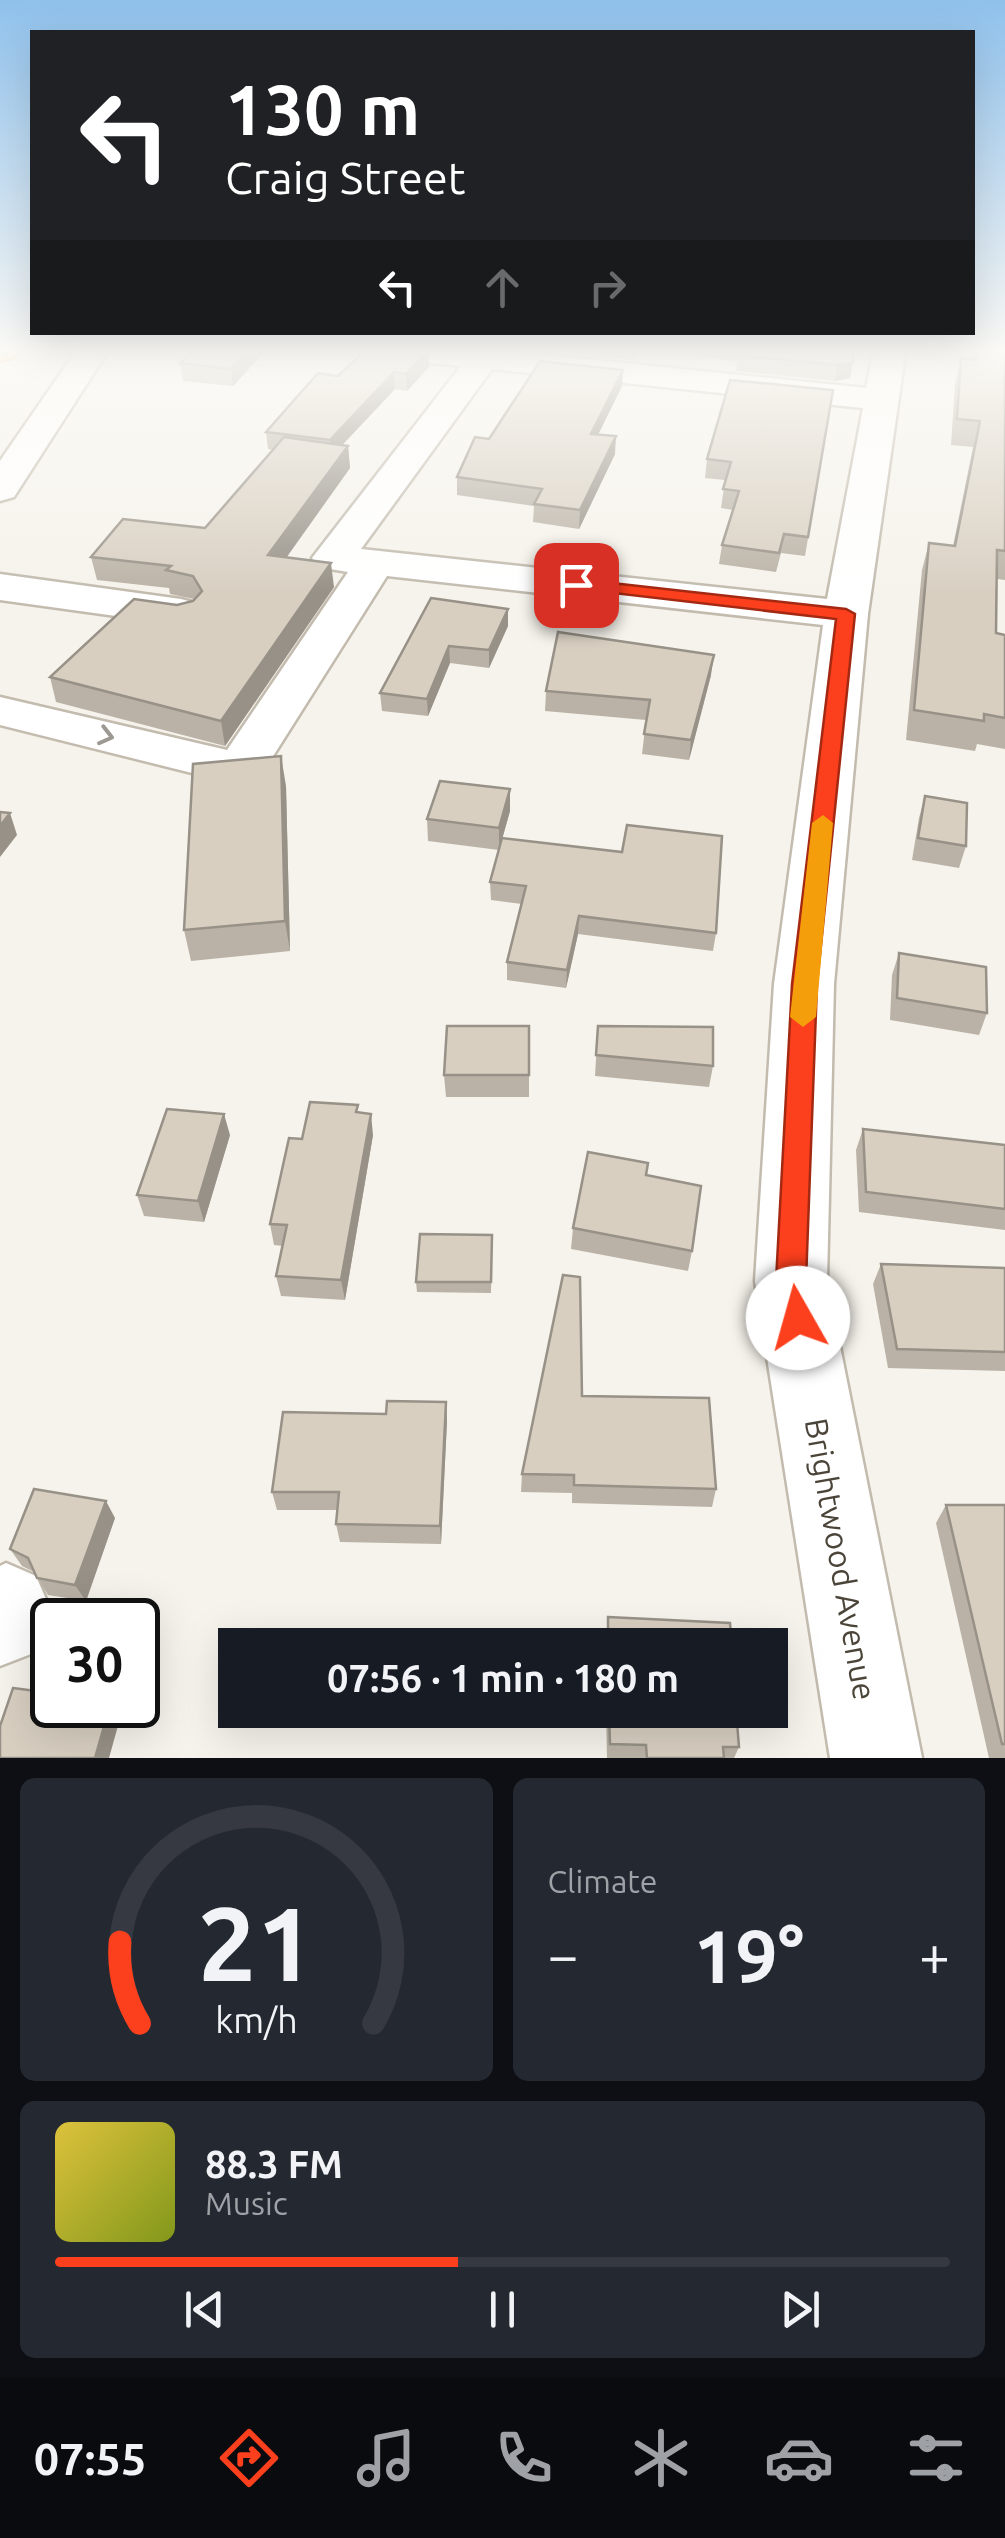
<!DOCTYPE html>
<meta charset="utf-8">
<style>
:root{--surface:#171b24;--page:#242831;--text:#f1f3f6;--muted:#9ea1a6;--line:#363941;--accent:#fc3f1d}
body{margin:0;font-family:Ubuntu,sans-serif;background:var(--page);color:var(--text);height:100vh;display:flex;flex-direction:column;font-size:38px;white-space:nowrap}
*{box-sizing:border-box;margin:0}
p{font-size:32px;color:var(--muted)}
.icon{flex:none;width:55px;height:55px;fill:none;stroke:currentColor;stroke-width:2;stroke-linecap:round;stroke-linejoin:round}
.map{position:relative;height:1758px;overflow:hidden}
.details{display:flex;flex-direction:column;gap:20px;padding:20px;background:#0d0f14;flex:1}
.details>*{flex:none}
.top-card{position:absolute;left:30px;top:30px;width:945px;height:305px;border-radius:0px;box-shadow:0 10px 40px #0002;background:#202124;color:#fff;overflow:hidden}
.speed{position:absolute;left:30px;top:1598px;display:flex;gap:20px;font-size:50px;font-weight:700;text-align:center}
.speed>*{display:grid;place-content:center;width:130px;height:130px;border-radius:50%;background:var(--surface);box-shadow:0 10px 40px #0002;line-height:1}
.speed .limit{border:5px solid #111;border-radius:15px;background:#fff;color:#111}
.pin{position:absolute;display:grid;place-items:center;width:85px;height:85px;color:#fff;margin:-42px;border-radius:20px;box-shadow:0 5px 15px #0006}
.me{position:absolute;width:110px;margin:-55px;rotate:353deg;stroke-linejoin:round;filter:drop-shadow(0 0 8px #0008)}
.turn{display:flex;align-items:center;gap:35px;height:210px;padding:0 30px;font-size:45px}
.turn .icon{width:130px;height:130px;stroke-width:2.5}
.turn b{display:block;font-size:70px;line-height:85px}
.lanes{display:flex;align-items:center;height:95px;padding:0 30px;background:#0003;justify-content:center;gap:50px;direction:ltr}
.lanes .off{opacity:.35}
.big{font-size:75px;font-weight:700;line-height:1.1}
.details .tile{flex:1;display:flex;flex-direction:column;justify-content:center;gap:15px;min-width:0;padding:0 35px;border-radius:15px;background:var(--page)}
.details .dial{align-items:center;gap:0}
.dial svg{height:260px;overflow:visible;fill:none;stroke:var(--line);stroke-width:7;stroke-linecap:round;text-anchor:middle}
.dial text{fill:var(--text);stroke:none}
.song{display:flex;align-items:center;gap:30px}
.cover{width:120px;height:120px;border-radius:15px;background:linear-gradient(135deg,hsl(50 70% 55%),hsl(70 70% 35%))}
.played{height:10px;border-radius:5px;background:linear-gradient(90deg,var(--accent) 45%,var(--line) 45%)}
.keys{display:flex;justify-content:space-around;direction:ltr}
.heat{display:flex;justify-content:space-between;align-items:center;font-size:55px;direction:ltr}
.details .tiles{flex:1;display:grid;gap:20px;grid-template-columns:1fr 1fr}
.tile:last-child{grid-column:span 2}
.trip{position:absolute;left:218px;top:1628px;width:570px;height:100px;border-radius:0px;background:var(--surface);box-shadow:0 10px 40px #0002;font-weight:700;line-height:100px;text-align:center}
.tabs{display:flex;height:160px;justify-content:space-around;align-items:center;background:#090b0e;color:var(--muted)}
.tabs .icon{width:70px;height:70px}
.tabs .on{color:var(--accent)}
.tabs b{font-size:45px;color:var(--text)}
.map>svg:first-child{display:block}
.lines{fill:none;stroke-linecap:round;stroke-linejoin:round}
.minor-casing{stroke:#c2bbae;stroke-width:5}
.highway-casing{stroke:#e0a43c;stroke-width:5}
.minor{fill:#fff;fill-rule:evenodd}
.highway{fill:#ffcf6e;fill-rule:evenodd}
.wall{fill:#bab2a6}
.shaded-wall{fill:#979187}
.building{fill:#d8cfc1;stroke:#979187;stroke-width:2.5}
.oneway{stroke:#9c9892}
.route{fill:#fc3f1d;stroke:#a42913;stroke-width:2.5}
.slow{fill:#f59e0b}
.labels{text-anchor:middle;dominant-baseline:central;stroke-width:8;stroke-linejoin:round;paint-order:stroke}
.street-label{font-size:32px;fill:#4b4439;stroke:#fff}
</style>
<div class="map">
<svg width="1005" height="1758" viewBox="0 0 1005 1758">
<rect width="100%" height="100%" fill="#f6f3ec"/>
<g class="lines">
<defs>
<g id="minor">
<polygon points="78,348 110,348 14,497 0,501 0,461"/>
<path d="M366 348H478L866 388 874 348H906L868 614 834 984 827 1281 922 1758H830L755 1281 774 984 823 625 387 576 258 780 240 785 0 725V697L227 750 348 572 318 567 312 558 461 366 382 358ZM492 369 863 408 827 599 361 549Z"/>
<polygon points="0,574 181,599 196,603 203,612 196,621 181,625 0,600"/>
<polygon points="6,1563 36,1576 49,1606 31,1654 0,1666 0,1566"/>
</g>
<polygon id="highway" points="0,348 19,348 12,358 0,361"/>
</defs>
<!-- minor casing -->
<use href="#minor" class="minor-casing"/>
<!-- highway casing -->
<use href="#highway" class="highway-casing"/>
<!-- minor -->
<use href="#minor" class="minor"/>
<!-- highway -->
<use href="#highway" class="highway"/>
</g>
<!-- wall -->
<g class="wall">
<polygon points="268,348 233,386 183,381 180,363"/>
<polygon points="556,348 855,348 850,378 835,381 736,371 737,361 640,349 635,360 556,352"/>
<polygon points="970,348 1005,348 1005,580 997,579 996,633 1005,635 1005,749 977,744 975,751 906,740 922,570 929,543 953,546 973,447 951,445 955,383 961,358 970,359"/>
<polygon points="429,367 407,391 395,389 342,445 348,446 350,468 286,558 334,587 225,746 56,702 50,677 177,605 193,601 194,599 170,594 169,588 97,580 91,557 205,528 273,450 268,449 266,432 338,376"/>
<polygon points="622,386 598,435 615,454 579,529 533,522 534,506 457,495 457,477 489,439"/>
<polygon points="833,390 805,556 781,553 776,572 719,564 722,545 733,510 721,508 725,480 705,478 707,459"/>
<polygon points="431,598 508,626 489,668 450,663 428,716 382,711 380,693"/>
<polygon points="711,675 689,760 642,754 646,720 545,711 546,691"/>
<polygon points="286,786 290,951 191,961 184,930"/>
<polygon points="510,789 510,811 499,850 428,841 427,819"/>
<polygon points="925,796 966,846 959,868 912,860 919,818"/>
<polygon points="502,838 716,933 713,951 578,934 566,988 507,980 507,962 522,904 491,900 490,882"/>
<polygon points="899,953 987,1013 979,1035 890,1020 892,975"/>
<polygon points="529,1026 529,1097 446,1097 444,1075"/>
<polygon points="598,1026 713,1066 709,1087 595,1076"/>
<polygon points="359,1112 373,1135 345,1300 281,1296 276,1276 283,1246 274,1245 270,1224 302,1139"/>
<polygon points="863,1129 1005,1145 1005,1230 859,1212 856,1150"/>
<polygon points="230,1135 204,1222 144,1216 137,1195"/>
<polygon points="646,1176 692,1251 688,1271 571,1249 573,1228"/>
<polygon points="492,1235 491,1293 417,1292 416,1282"/>
<polygon points="881,1264 1005,1268 1005,1371 888,1368 873,1284"/>
<polygon points="582,1396 716,1489 712,1507 572,1503 572,1493 521,1492 522,1474"/>
<polygon points="446,1402 447,1421 441,1544 340,1542 336,1524 338,1510 277,1510 272,1492 386,1414"/>
<polygon points="946,1505 1005,1505 1005,1758 989,1758 936,1523"/>
<polygon points="115,1518 86,1601 48,1595 34,1572 22,1566 10,1549"/>
<polygon points="608,1617 732,1645 606,1645"/>
<polygon points="606,1710 736,1710 739,1747 734,1758 607,1758"/>
</g>
<!-- shaded-wall -->
<g class="shaded-wall">
<polygon points="250,348 268,348 233,386 231,369"/>
<polygon points="635,348 640,348 635,360"/>
<polygon points="429,350 429,367 407,391 406,374"/>
<polygon points="853,362 850,378 835,381 837,365"/>
<polygon points="623,370 622,386 590,451 591,434"/>
<polygon points="394,372 395,389 331,457 330,440"/>
<polygon points="616,436 615,454 579,529 580,510"/>
<polygon points="348,446 350,468 271,579 268,555"/>
<polygon points="331,563 334,587 225,746 221,721"/>
<polygon points="508,609 508,626 489,668 489,650"/>
<polygon points="449,646 450,663 428,716 427,699"/>
<polygon points="714,655 711,675 689,760 691,740"/>
<polygon points="281,756 286,786 290,951 285,921"/>
<polygon points="510,789 510,811 499,850 499,828"/>
<polygon points="10,813 17,835 0,857 0,826"/>
<polygon points="579,916 578,934 566,988 567,970"/>
<polygon points="224,1114 230,1135 204,1222 198,1201"/>
<polygon points="371,1114 373,1135 345,1300 341,1280"/>
<polygon points="446,1402 447,1421 441,1544 440,1526"/>
<polygon points="106,1501 115,1518 86,1601 75,1585"/>
<polygon points="110,1705 114,1705 121,1715 109,1758 95,1758"/>
</g>
<!-- building -->
<g class="building">
<polygon points="196,348 250,348 231,369 180,363"/>
<polygon points="368,348 414,348 429,350 406,374 394,372 330,440 266,432 318,373 338,376"/>
<polygon points="740,348 855,348 853,362 837,365 738,355"/>
<polygon points="977,348 1005,348 1005,551 997,550 996,633 1005,635 1005,718 984,714 984,721 914,710 929,543 955,546 980,421 957,419 961,358 977,360"/>
<polygon points="540,361 623,370 591,434 616,436 580,510 534,504 542,489 457,477 475,437 489,439"/>
<polygon points="730,380 833,390 808,537 784,534 779,553 722,545 739,491 723,489 731,462 707,459"/>
<polygon points="284,437 348,446 268,555 331,563 221,721 50,677 134,599 177,605 193,601 202,591 193,576 166,570 171,566 91,557 123,519 205,528"/>
<polygon points="431,598 508,609 489,650 449,646 427,699 380,693"/>
<polygon points="558,632 714,655 691,740 644,734 650,700 546,691"/>
<polygon points="281,756 285,921 184,930 193,764"/>
<polygon points="440,781 510,789 499,828 427,819"/>
<polygon points="925,796 967,803 966,846 918,838"/>
<polygon points="0,812 10,813 0,826"/>
<polygon points="627,825 722,836 716,933 579,916 567,970 507,962 526,886 490,882 502,838 622,852"/>
<polygon points="899,953 986,967 987,1013 897,998"/>
<polygon points="447,1026 529,1026 529,1075 444,1075"/>
<polygon points="598,1026 713,1027 713,1066 596,1055"/>
<polygon points="310,1102 358,1105 356,1112 371,1114 341,1280 276,1276 287,1225 270,1224 289,1138 302,1139"/>
<polygon points="167,1109 224,1114 198,1201 137,1195"/>
<polygon points="863,1129 1005,1145 1005,1209 866,1192"/>
<polygon points="588,1152 648,1163 646,1175 701,1186 692,1251 573,1228"/>
<polygon points="420,1234 492,1235 491,1282 416,1282"/>
<polygon points="881,1264 1005,1268 1005,1352 897,1349"/>
<polygon points="563,1275 580,1277 582,1396 709,1398 716,1489 574,1485 574,1475 522,1474"/>
<polygon points="387,1401 446,1402 440,1526 336,1524 339,1492 272,1492 283,1412 386,1414"/>
<polygon points="34,1489 106,1501 75,1585 37,1578 28,1558 10,1549"/>
<polygon points="946,1505 1005,1505 1005,1744 1002,1744"/>
<polygon points="608,1617 730,1623 732,1645 608,1645"/>
<polygon points="13,1688 52,1693 52,1705 110,1705 95,1758 0,1758 0,1726"/>
<polygon points="609,1710 736,1710 739,1747 723,1747 724,1758 647,1758 646,1745 610,1744"/>
</g>
<!-- one-way arrows -->
<defs><path id="oneway-chevron" d="M-2-3.5L2.5 0L-2 3.5" fill="none" stroke-width="1.6" stroke-linecap="round" stroke-linejoin="round" transform="scale(2.5)"/></defs>
<use class="oneway" href="#oneway-chevron" transform="translate(106 736) rotate(14)"/>
<!-- sky -->
<linearGradient id="sky" x2="0" y2="1"><stop stop-color="#8fc1ec"/><stop offset="0.59" stop-color="#fbfaf6"/><stop offset="1" stop-color="#fbfaf6" stop-opacity="0"/></linearGradient>
<rect width="1005" height="594" fill="url(#sky)"/>
<!-- route -->
<polygon class="route" points="576,579 846,609 855,614 817,984 806,1281 813,1318 809,1328 798,1332 787,1328 776,1281 792,984 836,619 570,588 570,581"/>
<!-- slow -->
<polygon class="slow" points="823,815 833,823 816,1017 803,1027 790,1017 812,823"/>
<g class="labels">
<!-- street labels -->
<g class="street-label">
<text transform="translate(841 1559) rotate(80)">Brightwood Avenue</text>
</g>
</g>
</svg>
<div class="speed"><div class="limit">30</div></div>
<div class="pin" style="left:576px;top:585px;background:#d93025"><svg class="icon" aria-label="arrive" viewBox="0 0 24 24"><path d="M6 21V4h12l-3 4 3 4H6"/></svg></div>
<svg class="me" style="left:798px;top:1318px" viewBox="-20 -20 40 40"><circle r="19" fill="#fff"/><path d="M0-13L10 11 0 6-10 11z" fill="#fc3f1d"/></svg>
<div class="trip">07:56 · 1 min · 180 m</div>
<div class="top-card">
<div class="turn"><svg class="icon" aria-label="left" viewBox="0 0 24 24"><path d="M17 20v-9H6M10 6l-5 5 5 5"/></svg><div><b>130 m</b>Craig Street</div></div>
<div class="lanes"><svg class="icon" aria-label="left" viewBox="0 0 24 24"><path d="M17 20v-9H6M10 6l-5 5 5 5"/></svg><svg class="icon off" aria-label="ahead" viewBox="0 0 24 24"><path d="M12 20V5M6 11l6-6 6 6"/></svg><svg class="icon off" aria-label="right" viewBox="0 0 24 24"><path d="M7 20v-9h11M14 6l5 5-5 5"/></svg></div>
</div>
</div>
<section class="details">
<div class="tiles">
<div class="tile dial"><svg viewBox="0 0 100 80">
<path d="M14 69A42 42 0 1 1 86 69"/>
<path d="M14 69A42 42 0 0 1 8 44" stroke="#fc3f1d"/>
<text x="50" y="56" font-size="32" font-weight="700">21</text>
<text x="50" y="72" font-size="11">km/h</text>
</svg></div>
<div class="tile"><p>Climate</p>
<div class="heat"><a>−</a><b class="big">19°</b><a>+</a></div>
</div>
<div class="tile">
<div class="song"><i class="cover"></i><div><b>88.3 FM</b><p>Music</p></div></div>
<div class="played"></div>
<div class="keys"><svg class="icon" aria-label="previous" viewBox="0 0 24 24"><path d="M18 5L8 12l10 7zM5 5v14"/></svg><svg class="icon" aria-label="pause" viewBox="0 0 24 24"><path d="M8 5v14M16 5v14"/></svg><svg class="icon" aria-label="next" viewBox="0 0 24 24"><path d="M6 5l10 7-10 7zM19 5v14"/></svg></div>
</div>
</div>
</section>
<nav class="tabs">
<b>07:55</b>
<svg class="icon on" aria-label="directions" viewBox="0 0 24 24"><path d="M12 3l9 9-9 9-9-9zM9 14v-3h6M13 9l2 2-2 2"/></svg>
<svg class="icon" aria-label="music" viewBox="0 0 24 24"><path d="M9 18V5l10-2v13"/><circle cx="6" cy="18" r="3"/><circle cx="16" cy="16" r="3"/></svg>
<svg class="icon" aria-label="phone" viewBox="0 0 24 24"><path d="M5 4h4l2 5-3 2q2 4 5 5l2-3 5 2v4C11 20 4 13 5 4z"/></svg>
<svg class="icon" aria-label="climate" viewBox="0 0 24 24"><path d="M12 3v18M4 7l16 10M4 17L20 7"/></svg>
<svg class="icon" aria-label="car" viewBox="0 0 24 24"><path d="M5 17H2v-5l4-1 3-4h7l3 4 3 1v5h-3M9 17h6M6 11h13"/><circle cx="7" cy="17" r="2"/><circle cx="17" cy="17" r="2"/></svg>
<svg class="icon" aria-label="filters" viewBox="0 0 24 24"><path d="M4 7h16M4 17h16"/><circle cx="9" cy="7" r="2"/><circle cx="15" cy="17" r="2"/></svg>
</nav>
